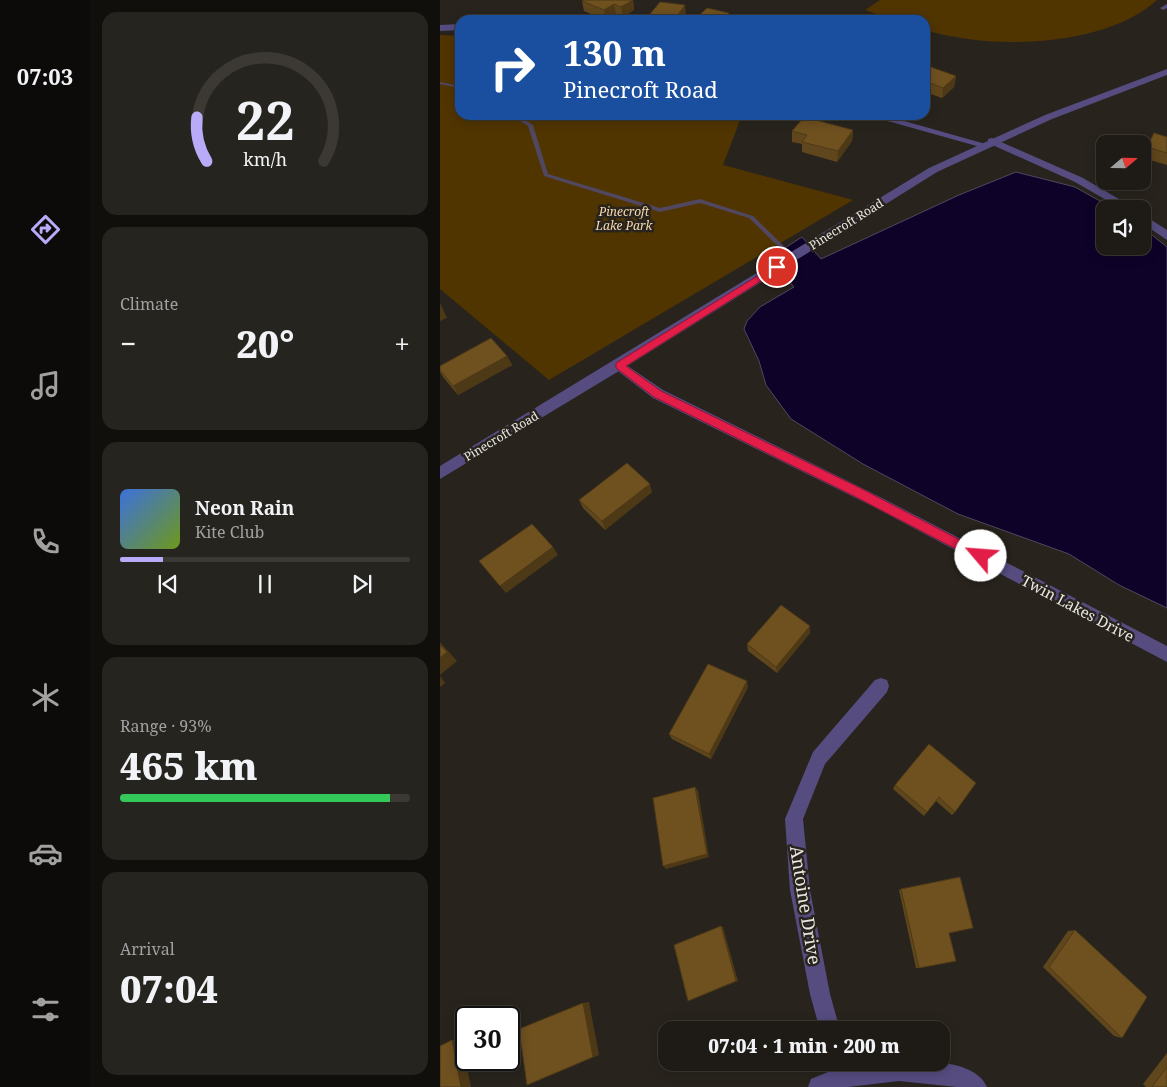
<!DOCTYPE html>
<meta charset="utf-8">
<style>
:root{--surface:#1e1b16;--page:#26241f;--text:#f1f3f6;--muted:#a1a1a1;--line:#3c3935;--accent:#b9abf7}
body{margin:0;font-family:"Noto Serif",serif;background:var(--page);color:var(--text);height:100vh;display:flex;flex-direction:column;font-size:19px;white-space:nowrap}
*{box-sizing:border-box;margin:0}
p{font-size:16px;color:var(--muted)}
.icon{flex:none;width:28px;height:28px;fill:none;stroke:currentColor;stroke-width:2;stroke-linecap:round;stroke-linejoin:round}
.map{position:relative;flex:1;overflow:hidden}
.details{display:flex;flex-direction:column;gap:12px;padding:12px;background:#100f0c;width:350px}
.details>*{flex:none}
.banner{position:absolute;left:15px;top:15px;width:475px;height:105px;border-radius:15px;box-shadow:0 2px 12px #0003,0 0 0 1px var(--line);background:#1a4fa0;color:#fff;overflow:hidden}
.needle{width:32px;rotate:70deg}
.buttons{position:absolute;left:656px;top:135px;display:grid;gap:10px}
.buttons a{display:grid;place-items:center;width:55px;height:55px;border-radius:10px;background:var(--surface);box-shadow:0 2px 12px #0003,0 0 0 1px var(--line);font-size:25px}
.speed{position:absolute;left:15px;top:1006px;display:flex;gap:10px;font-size:25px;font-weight:700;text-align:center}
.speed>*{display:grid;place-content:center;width:65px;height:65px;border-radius:50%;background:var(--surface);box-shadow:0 2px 12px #0003,0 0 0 1px var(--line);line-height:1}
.speed .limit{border:2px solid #111;border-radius:8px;background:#fff;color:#111}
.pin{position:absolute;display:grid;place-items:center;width:42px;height:42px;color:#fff;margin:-21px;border:2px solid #fff;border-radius:50%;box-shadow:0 1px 5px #0007}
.me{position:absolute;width:55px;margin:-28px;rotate:297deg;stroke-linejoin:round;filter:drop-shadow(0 0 4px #0008)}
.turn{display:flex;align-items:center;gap:18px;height:105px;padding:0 25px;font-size:22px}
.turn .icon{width:65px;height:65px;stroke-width:2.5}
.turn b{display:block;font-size:35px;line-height:42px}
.big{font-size:38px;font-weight:800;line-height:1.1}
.details .card{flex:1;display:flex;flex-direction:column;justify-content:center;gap:8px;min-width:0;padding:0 18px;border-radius:15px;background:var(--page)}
.details .dial{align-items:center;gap:0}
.dial svg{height:130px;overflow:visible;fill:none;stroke:var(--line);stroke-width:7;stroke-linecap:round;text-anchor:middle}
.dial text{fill:var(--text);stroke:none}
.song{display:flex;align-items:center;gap:15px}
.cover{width:60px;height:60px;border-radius:8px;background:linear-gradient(135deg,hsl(220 70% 55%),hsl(80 70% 35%))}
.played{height:5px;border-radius:2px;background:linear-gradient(90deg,var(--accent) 15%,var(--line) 15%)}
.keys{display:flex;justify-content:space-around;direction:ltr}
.heat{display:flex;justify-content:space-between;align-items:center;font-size:28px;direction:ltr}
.charge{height:8px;border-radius:4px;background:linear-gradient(90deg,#34c759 93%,var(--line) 0)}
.trip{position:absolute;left:218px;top:1021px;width:292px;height:50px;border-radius:15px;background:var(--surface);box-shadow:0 2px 12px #0003,0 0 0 1px var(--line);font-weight:800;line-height:50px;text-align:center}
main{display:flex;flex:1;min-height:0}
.dock{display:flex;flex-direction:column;width:90px;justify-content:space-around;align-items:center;background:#0c0b09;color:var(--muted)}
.dock .icon{width:35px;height:35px}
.dock .on{color:var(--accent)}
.dock b{font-size:22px;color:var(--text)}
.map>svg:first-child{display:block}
.green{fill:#513500}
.water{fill:#0f0229;stroke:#514760}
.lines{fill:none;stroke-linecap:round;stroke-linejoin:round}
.stream{fill:#514760;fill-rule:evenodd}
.service{fill:#564c80;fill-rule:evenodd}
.minor{fill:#564c80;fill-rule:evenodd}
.tertiary{fill:#564c80;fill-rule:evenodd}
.wall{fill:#5f461c}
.shaded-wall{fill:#4e3916}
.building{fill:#6f5120;stroke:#4e3916}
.route{fill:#e11d48;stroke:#92132f}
.labels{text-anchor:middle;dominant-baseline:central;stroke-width:5;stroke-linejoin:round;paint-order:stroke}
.far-park-label{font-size:12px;font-style:italic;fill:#f5d9af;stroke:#28241d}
.far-street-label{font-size:12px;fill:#eae7e2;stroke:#28241d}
.street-label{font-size:15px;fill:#eae7e2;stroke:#28241d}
.near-street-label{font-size:18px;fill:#eae7e2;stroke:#28241d}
</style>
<main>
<nav class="dock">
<b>07:03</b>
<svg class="icon on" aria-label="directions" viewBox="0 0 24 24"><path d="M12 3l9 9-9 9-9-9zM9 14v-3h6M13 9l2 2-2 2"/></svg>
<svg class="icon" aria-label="music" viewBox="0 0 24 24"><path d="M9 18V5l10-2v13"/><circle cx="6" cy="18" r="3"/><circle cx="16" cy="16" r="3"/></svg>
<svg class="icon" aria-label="phone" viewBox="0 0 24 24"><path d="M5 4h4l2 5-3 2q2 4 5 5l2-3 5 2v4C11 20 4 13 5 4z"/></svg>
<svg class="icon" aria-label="climate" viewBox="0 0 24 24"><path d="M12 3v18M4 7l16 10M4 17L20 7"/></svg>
<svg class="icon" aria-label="car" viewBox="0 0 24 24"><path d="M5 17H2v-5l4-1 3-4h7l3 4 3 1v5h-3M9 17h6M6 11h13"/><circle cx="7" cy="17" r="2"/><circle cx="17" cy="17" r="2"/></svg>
<svg class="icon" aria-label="filters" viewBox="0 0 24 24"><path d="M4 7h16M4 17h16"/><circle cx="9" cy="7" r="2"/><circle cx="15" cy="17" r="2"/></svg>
</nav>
<section class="details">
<div class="card dial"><svg viewBox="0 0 100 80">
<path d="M14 69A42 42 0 1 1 86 69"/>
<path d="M14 69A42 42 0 0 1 8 42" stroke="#b9abf7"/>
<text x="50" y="56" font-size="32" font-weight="700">22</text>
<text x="50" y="72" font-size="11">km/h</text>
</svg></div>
<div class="card"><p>Climate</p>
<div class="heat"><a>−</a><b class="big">20°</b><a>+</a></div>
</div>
<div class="card">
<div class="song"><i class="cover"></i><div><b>Neon Rain</b><p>Kite Club</p></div></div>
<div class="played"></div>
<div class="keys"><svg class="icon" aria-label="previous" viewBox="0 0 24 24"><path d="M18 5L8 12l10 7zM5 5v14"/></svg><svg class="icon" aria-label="pause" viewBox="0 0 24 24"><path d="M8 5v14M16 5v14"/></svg><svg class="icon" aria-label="next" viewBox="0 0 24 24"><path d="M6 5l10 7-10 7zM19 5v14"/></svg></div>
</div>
<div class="card"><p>Range · 93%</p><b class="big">465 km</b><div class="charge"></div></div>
<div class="card"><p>Arrival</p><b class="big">07:04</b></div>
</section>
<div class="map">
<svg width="727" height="1087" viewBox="0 0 727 1087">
<rect width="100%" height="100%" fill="#28241d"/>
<!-- green -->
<g class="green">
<path d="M440 0H717C664 48 550 50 485 30V20H453L425 10Z"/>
<polygon points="0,35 20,36 20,115 302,115 283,165 413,200 109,380 0,289"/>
</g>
<!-- water -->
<polygon class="water" points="576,172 635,187 674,209 665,209 665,246 702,246 703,228 727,247 727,608 679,585 629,554 518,514 423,464 351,419 326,385 319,361 304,329 307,321 320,307 354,287 329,258 362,237 381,259 519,195"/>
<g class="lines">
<!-- stream -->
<g class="stream">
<polygon points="0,82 20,86 20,88 0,84"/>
<polygon points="71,115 77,115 93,125 108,174 220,208 260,199 313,216 353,255 350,257 348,256 309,218 260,203 220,212 104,176 88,126"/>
</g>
<!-- service -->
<polygon class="service" points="727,4 727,8 723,10 720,8"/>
<!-- minor -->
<g class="minor">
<polygon points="20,24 20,30 0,31 0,25"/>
<polygon points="426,115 443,115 549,145 544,148"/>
<polygon points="552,138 643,178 696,209 682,209 635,182 548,143 548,139"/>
<polygon points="702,214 727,230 727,240 702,223"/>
<polygon points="179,360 223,390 442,498 727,646 727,662 432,506 213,398 174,368 173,365 174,362"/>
<polygon points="441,678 447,680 449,686 447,692 385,764 363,819 370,890 390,994 400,1030 380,1030 370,994 350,890 345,819 373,752 435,680"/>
<path d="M434 1062C464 1062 533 1054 547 1087H517L459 1081 408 1087H368L371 1079 403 1066Z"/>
</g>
<!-- tertiary -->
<polygon class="tertiary" points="727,69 727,75 612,119 497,172 184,368 0,479 0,466 489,168 605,115"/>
</g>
<!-- wall -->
<g class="wall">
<polygon points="193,0 194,10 183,17 176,14 167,20 165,20 144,11 142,1"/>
<polygon points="210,14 246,16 243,20 211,20"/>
<polygon points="485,65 516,76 514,87 502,98 485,92"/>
<polygon points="413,130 412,141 397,162 362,152 362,144 352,142 352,131"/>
<polygon points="727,137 727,165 703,158 707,147"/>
<polygon points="67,356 72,365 18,395 3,377 0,372 0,366"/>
<polygon points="212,492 165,530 143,508 139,500"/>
<polygon points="370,633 337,673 308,651 307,644"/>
<polygon points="308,687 271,759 232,739 229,734"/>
<polygon points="489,744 515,812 512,815 496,801 484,816 453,789 455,785"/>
<polygon points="461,889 509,933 479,968 476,968 459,890"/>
<polygon points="635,930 682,1038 674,1036 603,967 628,931"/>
<polygon points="727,1053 727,1087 706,1087 703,1084"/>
</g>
<!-- shaded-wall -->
<g class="shaded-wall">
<polygon points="193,0 194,10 183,17 181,7"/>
<polygon points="174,4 176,14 166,20 164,10"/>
<polygon points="245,5 246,16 243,20 235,20 235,19"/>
<polygon points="289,13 289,20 282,20"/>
<polygon points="516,76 514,87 502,98 503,88"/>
<polygon points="413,130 412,141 397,162 398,151"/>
<polygon points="0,303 7,318 0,321"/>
<polygon points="67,356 72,365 18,395 13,386"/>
<polygon points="210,484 212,492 165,530 162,521"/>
<polygon points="113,547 118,555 66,593 60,586"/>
<polygon points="370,626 370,633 337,673 336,667"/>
<polygon points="0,642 17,661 0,675"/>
<polygon points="0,676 5,683 0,687"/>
<polygon points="307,681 308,687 271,759 269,754"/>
<polygon points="255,787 258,791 269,857 226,869 223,866"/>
<polygon points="281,926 283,927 298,981 248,1001"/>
<polygon points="149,1002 159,1055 87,1085 143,1003"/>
<polygon points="21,1038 31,1087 21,1087 12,1040"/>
</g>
<!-- building -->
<g class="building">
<polygon points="144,0 193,0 181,7 174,4 164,10 142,1"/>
<polygon points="220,2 245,5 235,19 210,14"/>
<polygon points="267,8 289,13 282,20 254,20"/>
<polygon points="485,65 516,76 503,88 485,81"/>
<polygon points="364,117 413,130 398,151 362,142 367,135 352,131"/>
<polygon points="714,133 727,137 727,153 707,147"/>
<polygon points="51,338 67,356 13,386 0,370 0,366"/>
<polygon points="187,463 210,484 162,521 139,500"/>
<polygon points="92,524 113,547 60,586 39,561"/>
<polygon points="341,605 370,626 336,667 307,644"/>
<polygon points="0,645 7,652 0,658"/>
<polygon points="268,664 307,681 269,754 229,734"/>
<polygon points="489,744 536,783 515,812 499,797 487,812 455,785"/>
<polygon points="255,787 267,854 223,866 213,798"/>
<polygon points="520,877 533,928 509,933 516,961 479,968 461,889"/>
<polygon points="281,926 296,981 248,1001 234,945"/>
<polygon points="635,930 707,997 682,1038 609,967"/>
<polygon points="143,1003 153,1057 87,1085 79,1029"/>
<polygon points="12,1040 21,1087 0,1087 0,1046"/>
<polygon points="727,1067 727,1087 712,1087"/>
</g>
<!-- route -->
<polygon class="route" points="337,264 342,267 340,269 186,366 221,391 424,490 545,553 545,560 537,560 416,497 214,397 176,368 176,363"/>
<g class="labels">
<!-- far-park labels -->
<g class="far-park-label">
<text x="184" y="211">Pinecroft<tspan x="184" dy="14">Lake Park</tspan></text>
</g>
<!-- far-street labels -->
<g class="far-street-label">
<text transform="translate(406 224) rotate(-32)">Pinecroft Road</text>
<text transform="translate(61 436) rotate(-31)">Pinecroft Road</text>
</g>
<!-- street labels -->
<g class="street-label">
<text transform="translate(638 608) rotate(28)">Twin Lakes Drive</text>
</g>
<!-- near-street labels -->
<g class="near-street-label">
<text transform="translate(366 905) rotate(81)">Antoine Drive</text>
</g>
</g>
</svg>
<div class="buttons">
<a><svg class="needle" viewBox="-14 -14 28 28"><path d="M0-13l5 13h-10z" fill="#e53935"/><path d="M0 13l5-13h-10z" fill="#a1a1a1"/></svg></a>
<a><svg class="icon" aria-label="sound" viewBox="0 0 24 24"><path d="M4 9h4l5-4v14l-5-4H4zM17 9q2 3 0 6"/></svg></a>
</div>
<div class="speed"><div class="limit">30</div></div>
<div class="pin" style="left:337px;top:267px;background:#d93025"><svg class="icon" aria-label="arrive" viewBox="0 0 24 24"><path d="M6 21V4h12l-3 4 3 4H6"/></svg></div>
<svg class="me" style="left:541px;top:556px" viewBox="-20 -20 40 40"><circle r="19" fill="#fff"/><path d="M0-13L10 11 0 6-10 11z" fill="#e11d48"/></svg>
<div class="trip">07:04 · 1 min · 200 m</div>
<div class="banner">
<div class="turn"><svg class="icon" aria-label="right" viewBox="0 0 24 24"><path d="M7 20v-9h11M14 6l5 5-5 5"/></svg><div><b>130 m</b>Pinecroft Road</div></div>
</div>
</div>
</main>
